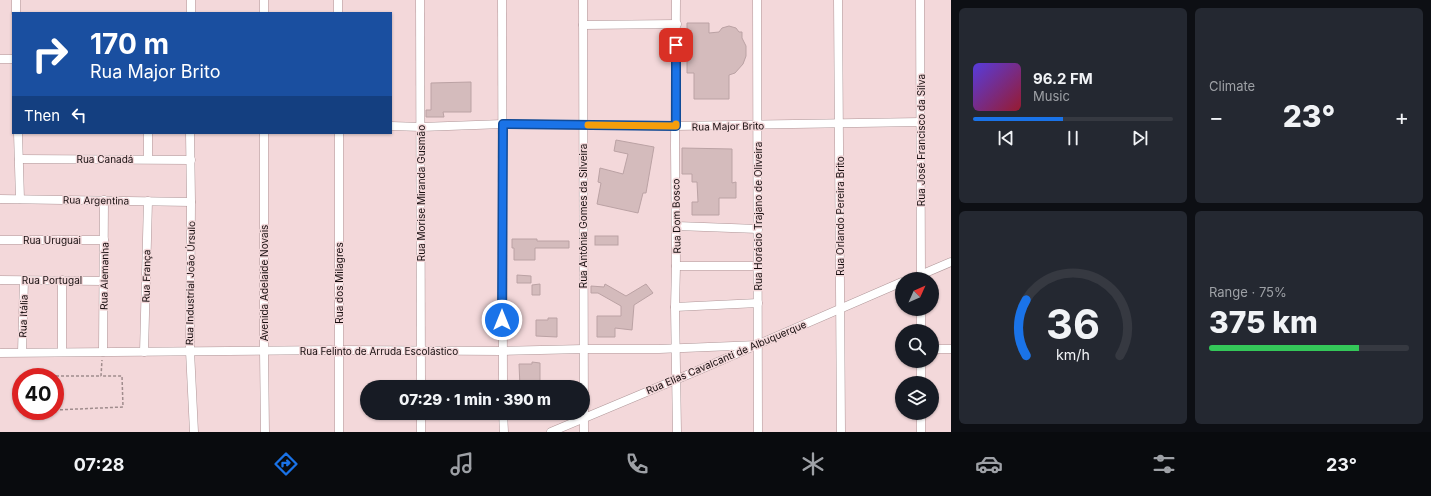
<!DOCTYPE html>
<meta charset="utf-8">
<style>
:root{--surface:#171b24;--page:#242831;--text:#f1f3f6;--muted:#9ea1a6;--line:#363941;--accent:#1a73e8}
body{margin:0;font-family:Inter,sans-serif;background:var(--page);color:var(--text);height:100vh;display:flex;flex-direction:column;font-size:15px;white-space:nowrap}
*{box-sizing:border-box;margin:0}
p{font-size:13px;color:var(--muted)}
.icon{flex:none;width:22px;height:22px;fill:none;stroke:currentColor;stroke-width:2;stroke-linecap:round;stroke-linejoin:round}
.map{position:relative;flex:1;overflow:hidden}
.panel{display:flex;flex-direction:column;gap:8px;padding:8px;background:#0d0f14;width:480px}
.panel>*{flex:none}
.hud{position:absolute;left:12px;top:12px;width:380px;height:122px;border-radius:0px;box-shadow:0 1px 3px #0004;background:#1a4fa0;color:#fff;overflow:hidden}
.needle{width:26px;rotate:45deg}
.controls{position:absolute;left:895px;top:272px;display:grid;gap:8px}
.controls a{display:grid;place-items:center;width:44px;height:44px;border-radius:50%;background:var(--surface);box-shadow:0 1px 3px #0004;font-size:20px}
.speed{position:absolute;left:12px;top:368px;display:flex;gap:8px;font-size:20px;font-weight:700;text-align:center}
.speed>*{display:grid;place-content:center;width:52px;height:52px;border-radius:50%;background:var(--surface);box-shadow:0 1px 3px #0004;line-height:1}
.speed .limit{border:6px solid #d22;background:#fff;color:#111}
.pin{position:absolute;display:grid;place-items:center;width:34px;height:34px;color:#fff;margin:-17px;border-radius:8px;box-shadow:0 2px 6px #0006}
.me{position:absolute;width:44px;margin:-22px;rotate:0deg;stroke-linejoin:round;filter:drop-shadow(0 0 3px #0008)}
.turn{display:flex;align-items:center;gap:14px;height:84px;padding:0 12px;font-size:18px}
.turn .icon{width:52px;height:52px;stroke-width:2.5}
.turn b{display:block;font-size:28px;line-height:34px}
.then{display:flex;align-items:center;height:38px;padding:0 12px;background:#0003;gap:8px;font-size:15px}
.big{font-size:30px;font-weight:800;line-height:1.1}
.panel .tile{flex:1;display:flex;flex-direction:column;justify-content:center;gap:6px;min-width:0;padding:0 14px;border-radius:6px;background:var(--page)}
.panel .dial{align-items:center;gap:0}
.dial svg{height:104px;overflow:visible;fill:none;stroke:var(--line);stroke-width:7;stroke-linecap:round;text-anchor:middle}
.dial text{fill:var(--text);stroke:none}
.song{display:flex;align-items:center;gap:12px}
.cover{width:48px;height:48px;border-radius:6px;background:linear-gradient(135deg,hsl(250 70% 55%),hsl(350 70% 35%))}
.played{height:4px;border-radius:2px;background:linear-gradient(90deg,var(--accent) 45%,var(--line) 45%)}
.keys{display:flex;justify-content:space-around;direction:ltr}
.heat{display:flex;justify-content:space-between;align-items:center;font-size:22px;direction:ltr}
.charge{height:6px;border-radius:3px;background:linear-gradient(90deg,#34c759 75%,var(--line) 0)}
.panel .tiles{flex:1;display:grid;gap:8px;grid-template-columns:repeat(2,1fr)}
.trip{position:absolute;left:360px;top:380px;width:230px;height:40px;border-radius:20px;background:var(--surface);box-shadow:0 1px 3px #0004;font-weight:800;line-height:40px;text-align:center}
.tab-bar{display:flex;height:64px;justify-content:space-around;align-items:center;background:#090b0e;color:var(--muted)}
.tab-bar .icon{width:28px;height:28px}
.tab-bar .selected{color:var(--accent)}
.tab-bar b{font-size:18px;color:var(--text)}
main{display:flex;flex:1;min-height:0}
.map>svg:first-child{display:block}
.building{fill:#d4bbbc;stroke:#bba2a4}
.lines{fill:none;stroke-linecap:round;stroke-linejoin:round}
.minor-casing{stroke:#af9698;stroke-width:9}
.path{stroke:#a08c8d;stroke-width:1.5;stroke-dasharray:3 2;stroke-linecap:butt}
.minor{stroke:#fff;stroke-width:8}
.route-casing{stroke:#114b97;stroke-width:10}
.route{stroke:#1a73e8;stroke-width:7}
.slow{stroke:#f59e0b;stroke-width:7}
.labels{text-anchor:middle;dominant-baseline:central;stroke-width:3;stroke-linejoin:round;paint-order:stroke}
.street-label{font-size:10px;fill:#170e0f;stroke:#f3d8da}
</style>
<main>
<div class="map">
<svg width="951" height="432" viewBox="0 0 951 432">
<rect width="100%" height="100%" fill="#f3d8da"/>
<!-- building -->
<g class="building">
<polygon points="687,23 709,23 709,33 719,32 722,28 729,26 736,28 739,32 742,32 742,38 746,46 746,56 743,64 735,73 729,75 729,99 694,99 694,73 687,73 687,49 683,49 683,42 687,42"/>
<polygon points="471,82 471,112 443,112 444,117 426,117 426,110 431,110 431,83"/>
<polygon points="616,140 654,147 646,193 643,193 638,213 597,204 601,183 598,182 600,168 623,174 628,154 614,151"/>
<polygon points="682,148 732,149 732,183 736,182 736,198 719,198 719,215 692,215 692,202 698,202 697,182 692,182 692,174 682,174"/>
<rect x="595" y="236" width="23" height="9"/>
<polygon points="512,239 537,239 537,241 569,241 569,248 535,248 535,260 514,260 514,248 512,248"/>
<polygon points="517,275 531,276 531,283 517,283"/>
<polygon points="540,284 540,295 532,295 532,285"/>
<polygon points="605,284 626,296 646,284 653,293 634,305 632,330 615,328 615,337 597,337 597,316 621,316 621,306 598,293 591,293 591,286 604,287"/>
<polygon points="548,318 557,318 557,337 536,336 536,320 548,320"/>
<polygon points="532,362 540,363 540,384 529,384 529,387 520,387 519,364 532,364"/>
</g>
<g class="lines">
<defs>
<g id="minor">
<polyline points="264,0 264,13"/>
<polyline points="338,0 338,13"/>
<polyline points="420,0 421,387"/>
<polyline points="502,0 503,387"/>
<polyline points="583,0 584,432"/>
<polyline points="676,0 675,146 676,266 675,307 677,432"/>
<polyline points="757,0 758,432"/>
<polyline points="838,0 841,432"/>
<polyline points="920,0 921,279"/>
<polyline points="16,13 16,0"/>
<polyline points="191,13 191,0"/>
<polyline points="583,25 677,24"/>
<polyline points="0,59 13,59"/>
<polyline points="391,126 421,127 503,124 676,126 921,122"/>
<polyline points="18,133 20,199"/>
<polyline points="190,133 191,202 190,351 194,432"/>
<polyline points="264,133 264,351 265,432"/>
<polyline points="339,133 339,432"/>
<polyline points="19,159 191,160"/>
<polyline points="148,159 148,133"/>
<polyline points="0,199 191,202"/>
<polyline points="677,226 758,229"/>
<polyline points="0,240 104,240"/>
<polyline points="676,266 758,266"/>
<polyline points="911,279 951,262"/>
<polyline points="0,280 103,281"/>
<polyline points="62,280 62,352"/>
<polyline points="675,307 758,303"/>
<polyline points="921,331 921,309"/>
<polyline points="932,349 951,349"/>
<polyline points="22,352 24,280"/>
<polyline points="103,352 104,200"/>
<polyline points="144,352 148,201"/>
<polyline points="0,353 339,350 502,351 584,349 659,349 758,345"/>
<polyline points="921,361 921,383"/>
<polyline points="421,413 421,432"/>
<polyline points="503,413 504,432"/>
<polyline points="921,413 921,432"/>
<polyline points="551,432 699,370 902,282"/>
</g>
</defs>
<!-- minor casing -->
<use href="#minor" class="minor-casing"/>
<!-- path -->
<g class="path">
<polyline points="36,376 101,376"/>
<polyline points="55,410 123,407 122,376 101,376 102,360"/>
</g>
<!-- minor -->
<use href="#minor" class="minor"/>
</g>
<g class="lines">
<defs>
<polyline id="route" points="502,320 503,124 676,126 676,45"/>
</defs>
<!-- route casing -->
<use href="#route" class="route-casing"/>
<!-- route -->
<use href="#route" class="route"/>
<!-- slow -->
<polyline class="slow" points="588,125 676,126 676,124"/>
</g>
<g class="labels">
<!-- street labels -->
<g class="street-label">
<text transform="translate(728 126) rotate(-1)">Rua Major Brito</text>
<text transform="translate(921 140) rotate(-90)">Rua José Francisco da Silva</text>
<text x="105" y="159">Rua Canadá</text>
<text transform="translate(421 193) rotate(-90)">Rua Morise Miranda Gusmão</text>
<text transform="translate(96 200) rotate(1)">Rua Argentina</text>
<text transform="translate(583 216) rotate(-90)">Rua Antônia Gomes da Silveira</text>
<text transform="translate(676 216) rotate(-91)">Rua Dom Bosco</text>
<text transform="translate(758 216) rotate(-90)">Rua Horácio Trajano de Oliveira</text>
<text transform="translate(840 216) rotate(-90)">Rua Orlando Pereira Brito</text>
<text x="52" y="240">Rua Uruguai</text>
<text transform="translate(104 276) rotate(-89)">Rua Alemanha</text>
<text transform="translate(146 276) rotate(-89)">Rua França</text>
<text x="52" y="280">Rua Portugal</text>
<text transform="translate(190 283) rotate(-89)">Rua Industrial João Úrsulo</text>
<text transform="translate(264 283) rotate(-90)">Avenida Adelaide Novais</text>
<text transform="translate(339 283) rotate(-90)">Rua dos Milagres</text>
<text transform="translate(23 316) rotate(-88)">Rua Itália</text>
<text x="379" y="351">Rua Felinto de Arruda Escolástico</text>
<text transform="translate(726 357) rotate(-23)">Rua Elias Cavalcanti de Albuquerque</text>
</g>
</g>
</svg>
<div class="controls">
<a><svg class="needle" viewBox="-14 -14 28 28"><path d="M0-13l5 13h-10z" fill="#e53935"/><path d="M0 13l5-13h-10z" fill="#9ea1a6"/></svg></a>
<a><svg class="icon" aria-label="search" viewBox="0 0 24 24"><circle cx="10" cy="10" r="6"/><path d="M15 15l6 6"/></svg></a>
<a><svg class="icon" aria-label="layers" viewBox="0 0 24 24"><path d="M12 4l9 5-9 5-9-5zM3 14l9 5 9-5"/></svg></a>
</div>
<div class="speed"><div class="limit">40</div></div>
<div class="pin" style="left:676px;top:45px;background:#d93025"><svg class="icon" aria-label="arrive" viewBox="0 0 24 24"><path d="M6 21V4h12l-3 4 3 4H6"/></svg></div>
<svg class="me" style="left:502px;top:320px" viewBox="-20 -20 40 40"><circle r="17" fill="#1a73e8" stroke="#fff" stroke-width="3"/><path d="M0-11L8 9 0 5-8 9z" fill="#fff"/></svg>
<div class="trip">07:29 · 1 min · 390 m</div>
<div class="hud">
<div class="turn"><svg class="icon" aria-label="right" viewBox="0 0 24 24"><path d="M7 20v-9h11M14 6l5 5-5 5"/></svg><div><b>170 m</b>Rua Major Brito</div></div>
<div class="then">Then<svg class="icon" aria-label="left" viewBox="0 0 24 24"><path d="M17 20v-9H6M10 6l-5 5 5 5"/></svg></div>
</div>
</div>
<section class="panel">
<div class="tiles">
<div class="tile">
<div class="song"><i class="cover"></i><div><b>96.2 FM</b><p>Music</p></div></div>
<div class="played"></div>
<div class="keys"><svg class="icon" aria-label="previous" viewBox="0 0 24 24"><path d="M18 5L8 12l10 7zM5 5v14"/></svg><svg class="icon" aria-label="pause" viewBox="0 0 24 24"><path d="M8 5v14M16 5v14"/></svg><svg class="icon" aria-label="next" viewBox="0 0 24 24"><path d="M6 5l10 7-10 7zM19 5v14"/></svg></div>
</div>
<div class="tile"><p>Climate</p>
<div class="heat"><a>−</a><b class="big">23°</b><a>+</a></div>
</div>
<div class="tile dial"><svg viewBox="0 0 100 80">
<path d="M14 69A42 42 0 1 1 86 69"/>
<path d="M14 69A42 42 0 0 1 14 26" stroke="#1a73e8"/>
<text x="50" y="56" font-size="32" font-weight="700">36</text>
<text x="50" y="72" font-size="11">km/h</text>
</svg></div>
<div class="tile"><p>Range · 75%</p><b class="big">375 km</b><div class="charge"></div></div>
</div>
</section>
</main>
<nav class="tab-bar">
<b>07:28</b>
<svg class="icon selected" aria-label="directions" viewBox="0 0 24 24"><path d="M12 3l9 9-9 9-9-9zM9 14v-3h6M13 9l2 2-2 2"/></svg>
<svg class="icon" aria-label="music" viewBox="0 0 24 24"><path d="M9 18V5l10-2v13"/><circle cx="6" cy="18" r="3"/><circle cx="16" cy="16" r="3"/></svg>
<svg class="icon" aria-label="phone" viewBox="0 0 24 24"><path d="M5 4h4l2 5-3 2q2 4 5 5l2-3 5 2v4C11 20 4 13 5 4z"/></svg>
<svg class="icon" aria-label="climate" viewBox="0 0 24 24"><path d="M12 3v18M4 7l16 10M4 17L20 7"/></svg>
<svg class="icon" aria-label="car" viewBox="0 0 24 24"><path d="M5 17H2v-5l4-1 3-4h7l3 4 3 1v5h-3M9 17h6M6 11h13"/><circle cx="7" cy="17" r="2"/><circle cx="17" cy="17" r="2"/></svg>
<svg class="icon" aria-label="filters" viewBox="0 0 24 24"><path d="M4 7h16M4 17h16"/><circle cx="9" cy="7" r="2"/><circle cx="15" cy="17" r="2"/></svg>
<b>23°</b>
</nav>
